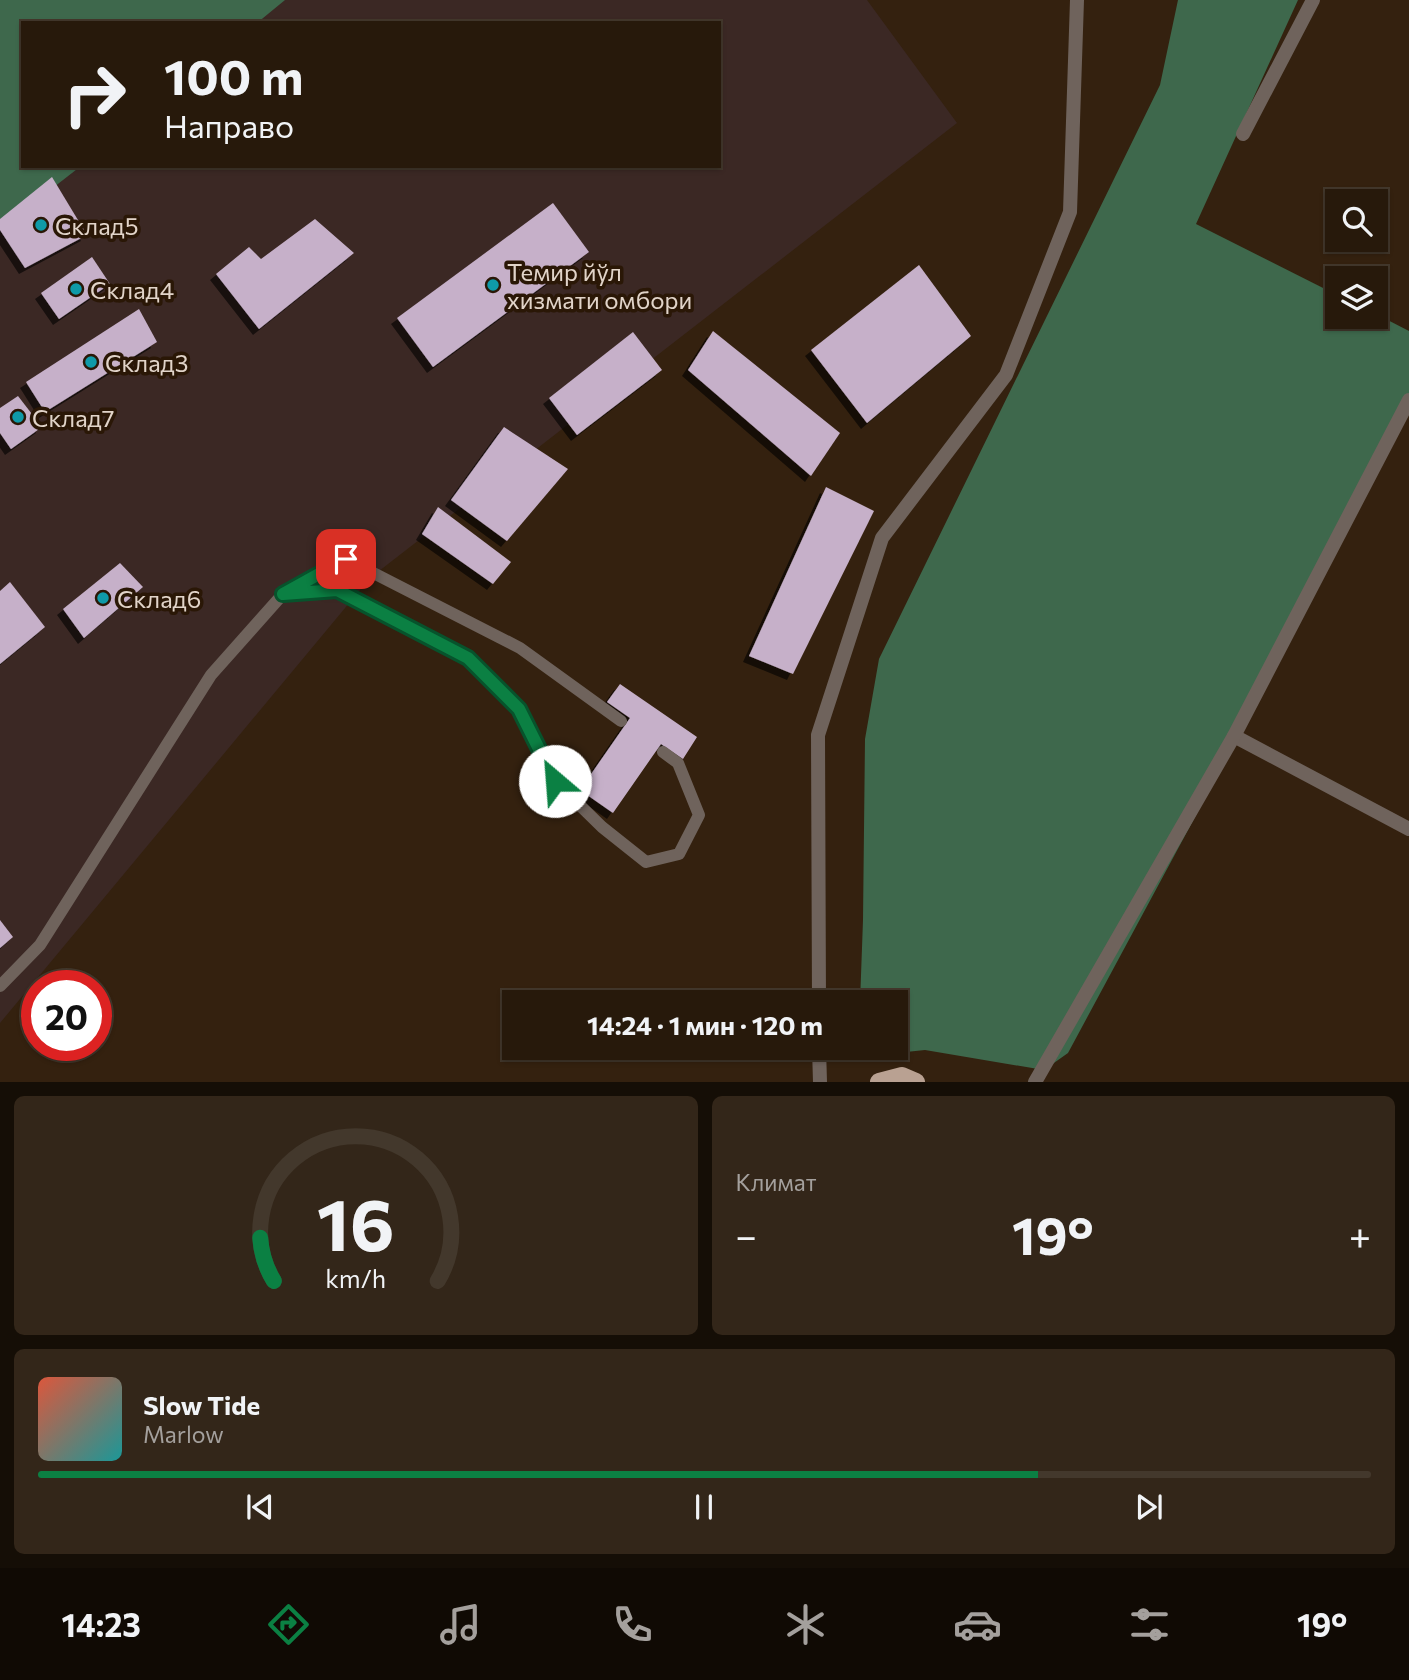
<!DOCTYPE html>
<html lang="ru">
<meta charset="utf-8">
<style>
:root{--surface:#27190b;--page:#332619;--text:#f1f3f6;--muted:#a4a09d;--line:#43382c;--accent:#0b8043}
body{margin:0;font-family:Commissioner,sans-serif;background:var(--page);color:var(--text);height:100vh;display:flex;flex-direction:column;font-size:26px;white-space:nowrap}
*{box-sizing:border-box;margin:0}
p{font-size:23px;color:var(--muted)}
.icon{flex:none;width:38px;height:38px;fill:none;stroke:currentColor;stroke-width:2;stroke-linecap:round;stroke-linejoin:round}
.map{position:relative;height:1082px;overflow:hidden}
.sheet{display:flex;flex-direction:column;gap:14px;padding:14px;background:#150e06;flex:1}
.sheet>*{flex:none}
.banner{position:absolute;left:21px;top:21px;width:700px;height:147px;border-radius:0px;box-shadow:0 2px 5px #0004,0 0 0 2px var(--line);background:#27190b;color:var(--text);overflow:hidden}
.controls{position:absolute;left:1325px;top:189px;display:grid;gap:14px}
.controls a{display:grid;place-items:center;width:63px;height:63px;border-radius:0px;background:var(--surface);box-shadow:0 2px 5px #0004,0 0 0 2px var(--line);font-size:35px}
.speed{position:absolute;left:21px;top:970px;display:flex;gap:14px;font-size:35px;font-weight:700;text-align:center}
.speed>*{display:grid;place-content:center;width:91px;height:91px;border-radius:50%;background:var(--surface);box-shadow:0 2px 5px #0004,0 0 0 2px var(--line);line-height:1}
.speed .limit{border:10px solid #d22;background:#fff;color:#111}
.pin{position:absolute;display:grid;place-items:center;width:60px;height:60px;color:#fff;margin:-30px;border-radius:14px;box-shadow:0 4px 10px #0006}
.me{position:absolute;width:77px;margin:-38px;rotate:333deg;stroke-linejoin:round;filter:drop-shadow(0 0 5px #0008)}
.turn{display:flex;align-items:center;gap:24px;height:147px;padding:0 28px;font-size:32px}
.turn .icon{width:91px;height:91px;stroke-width:2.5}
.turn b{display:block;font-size:49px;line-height:60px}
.big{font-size:52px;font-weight:700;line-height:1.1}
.sheet .tile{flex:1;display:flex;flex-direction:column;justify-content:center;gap:10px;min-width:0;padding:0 24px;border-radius:10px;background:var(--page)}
.sheet .dial{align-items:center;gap:0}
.dial svg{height:182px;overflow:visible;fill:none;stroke:var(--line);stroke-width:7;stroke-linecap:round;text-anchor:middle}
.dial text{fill:var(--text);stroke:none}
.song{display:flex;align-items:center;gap:21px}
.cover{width:84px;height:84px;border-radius:10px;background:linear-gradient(135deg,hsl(10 70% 55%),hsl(180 70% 35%))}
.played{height:7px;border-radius:4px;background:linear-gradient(90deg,var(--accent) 75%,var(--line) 75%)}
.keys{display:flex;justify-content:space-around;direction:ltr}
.heat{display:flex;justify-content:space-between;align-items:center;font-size:38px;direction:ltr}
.sheet .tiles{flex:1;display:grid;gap:14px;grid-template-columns:1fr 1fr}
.tile:last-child{grid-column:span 2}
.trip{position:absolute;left:502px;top:990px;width:406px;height:70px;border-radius:0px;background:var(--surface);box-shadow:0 2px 5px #0004,0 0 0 2px var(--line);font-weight:700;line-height:70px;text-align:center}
.tab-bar{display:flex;height:112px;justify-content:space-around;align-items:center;background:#100a04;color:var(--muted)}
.tab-bar .icon{width:49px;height:49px}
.tab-bar .on{color:var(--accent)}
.tab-bar b{font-size:32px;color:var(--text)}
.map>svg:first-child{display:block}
.industrial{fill:#3b2824;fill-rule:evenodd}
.forest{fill:#3e684c}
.building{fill:#c6b0c9;filter:url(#shadow)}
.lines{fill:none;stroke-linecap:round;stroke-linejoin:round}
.lane{stroke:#6f635c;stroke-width:12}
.street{stroke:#6f635c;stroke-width:14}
.primary{stroke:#b9a192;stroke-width:18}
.route-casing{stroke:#07532c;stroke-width:18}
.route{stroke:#0b8043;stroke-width:12}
.culture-dot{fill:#0f9aa8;stroke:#2a1706;stroke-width:2.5}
.labels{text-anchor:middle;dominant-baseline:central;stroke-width:7;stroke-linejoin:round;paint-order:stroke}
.poi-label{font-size:24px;fill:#e1d4c9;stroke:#2a1706;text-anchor:start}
</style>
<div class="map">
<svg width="1409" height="1082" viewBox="0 0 1409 1082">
<defs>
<filter id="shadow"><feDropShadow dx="-6" dy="6" stdDeviation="0" flood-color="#0009"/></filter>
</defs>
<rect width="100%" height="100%" fill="#34210f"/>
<!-- industrial -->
<path class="industrial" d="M0 0H867L957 123 370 578 0 1023ZM23 23H719V166H23Z"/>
<!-- forest -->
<g class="forest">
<polygon points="0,0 285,0 257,23 23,23 23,166 81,166 0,229"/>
<polygon points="1178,0 1298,0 1196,224 1337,295 1337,317 1376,317 1376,314 1409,331 1409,408 1244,726 1068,1053 1044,1070 925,1050 858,1057 859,1048 896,1048 896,1003 860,1003 863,920 865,739 879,659 1160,85"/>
</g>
<!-- building -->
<g class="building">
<polygon points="52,177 87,235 25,268 0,230 0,219"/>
<polygon points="553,203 589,252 433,367 397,318"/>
<polygon points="315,219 354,253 259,329 216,274 249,247 261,259"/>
<polygon points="92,257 110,284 59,319 41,293"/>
<polygon points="919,265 971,336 867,423 811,350"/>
<polygon points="139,309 157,342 45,412 26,382"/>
<polygon points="713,331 840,433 811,476 688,370"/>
<polygon points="633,332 662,370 577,435 549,398"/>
<polygon points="18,396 42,427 11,449 0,433 0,408"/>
<polygon points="504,427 568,469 507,541 451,500"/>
<polygon points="826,487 874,511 793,674 749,656"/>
<polygon points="438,507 511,562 493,584 422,534"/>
<polygon points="120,563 143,587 84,638 63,609"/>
<polygon points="10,582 45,627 0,664 0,591"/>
<polygon points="620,684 697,737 683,759 661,744 613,813 580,790 630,718 607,702"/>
<polygon points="0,920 13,937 0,948"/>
</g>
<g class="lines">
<!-- lane -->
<g class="lane">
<polyline points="287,594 337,590 468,658 519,710 555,781 602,827 646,862 679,854 699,815 678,763 663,752"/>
<polyline points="0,986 40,945 211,675 283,594 346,559 520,648 621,721"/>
</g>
<!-- street -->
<g class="street">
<polyline points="1243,134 1313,0"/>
<polyline points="1234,736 1409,829"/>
<polyline points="819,1003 818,735 882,538 1006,375 1070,212 1077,0"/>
<polyline points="819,1048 820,1082"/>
<polyline points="1035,1082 1234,736 1409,400"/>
</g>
<!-- primary -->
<polyline class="primary" points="879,1082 902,1076 916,1082"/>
</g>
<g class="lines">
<defs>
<polyline id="route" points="346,559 283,594 337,590 468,658 519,709 555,781"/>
</defs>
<!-- route casing -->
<use href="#route" class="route-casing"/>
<!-- route -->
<use href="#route" class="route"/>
</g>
<!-- markers -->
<g class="culture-dot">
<circle cx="41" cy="225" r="7"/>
<circle cx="493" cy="285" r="7"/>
<circle cx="76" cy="289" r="7"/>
<circle cx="91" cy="362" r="7"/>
<circle cx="18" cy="417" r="7"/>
<circle cx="103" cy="598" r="7"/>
</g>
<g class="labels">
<!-- poi labels -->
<g class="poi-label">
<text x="55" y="225">Склад5</text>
<text x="507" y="271">Темир йўл<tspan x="507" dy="28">хизмати омбори</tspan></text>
<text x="90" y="289">Склад4</text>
<text x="105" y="362">Склад3</text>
<text x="32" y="417">Склад7</text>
<text x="117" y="598">Склад6</text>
</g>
</g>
</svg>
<div class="controls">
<a><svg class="icon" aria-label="search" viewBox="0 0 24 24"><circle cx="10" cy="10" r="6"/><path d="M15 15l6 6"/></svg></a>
<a><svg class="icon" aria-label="layers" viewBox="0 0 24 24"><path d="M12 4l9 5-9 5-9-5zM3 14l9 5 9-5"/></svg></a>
</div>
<div class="speed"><div class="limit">20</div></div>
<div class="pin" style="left:346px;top:559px;background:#d93025"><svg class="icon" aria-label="arrive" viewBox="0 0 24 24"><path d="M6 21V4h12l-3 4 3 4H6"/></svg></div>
<svg class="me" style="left:555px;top:781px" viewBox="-20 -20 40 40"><circle r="19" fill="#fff"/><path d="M0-13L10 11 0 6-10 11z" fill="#0b8043"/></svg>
<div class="trip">14:24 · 1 мин · 120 m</div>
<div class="banner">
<div class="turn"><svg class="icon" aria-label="right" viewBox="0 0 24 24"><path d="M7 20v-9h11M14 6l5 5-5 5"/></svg><div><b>100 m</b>Направо</div></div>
</div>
</div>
<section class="sheet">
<div class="tiles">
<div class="tile dial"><svg viewBox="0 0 100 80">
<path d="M14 69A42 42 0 1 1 86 69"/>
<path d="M14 69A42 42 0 0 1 8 50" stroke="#0b8043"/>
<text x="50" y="56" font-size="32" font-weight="700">16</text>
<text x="50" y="72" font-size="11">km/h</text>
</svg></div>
<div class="tile"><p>Климат</p>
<div class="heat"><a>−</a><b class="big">19°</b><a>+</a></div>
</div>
<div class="tile">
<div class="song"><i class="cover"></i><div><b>Slow Tide</b><p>Marlow</p></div></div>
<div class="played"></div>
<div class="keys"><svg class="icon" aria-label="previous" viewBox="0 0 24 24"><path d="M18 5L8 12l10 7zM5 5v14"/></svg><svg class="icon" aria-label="pause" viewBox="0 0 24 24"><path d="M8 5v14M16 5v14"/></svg><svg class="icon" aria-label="next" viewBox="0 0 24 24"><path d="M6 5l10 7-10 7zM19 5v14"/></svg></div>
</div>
</div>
</section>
<nav class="tab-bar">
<b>14:23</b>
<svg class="icon on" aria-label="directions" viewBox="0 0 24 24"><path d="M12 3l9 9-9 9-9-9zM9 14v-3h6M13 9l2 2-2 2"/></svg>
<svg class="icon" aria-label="music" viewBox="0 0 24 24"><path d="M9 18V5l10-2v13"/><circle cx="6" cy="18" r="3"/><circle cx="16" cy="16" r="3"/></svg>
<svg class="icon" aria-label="phone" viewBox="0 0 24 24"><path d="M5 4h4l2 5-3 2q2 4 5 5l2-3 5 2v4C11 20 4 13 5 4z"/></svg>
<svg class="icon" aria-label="climate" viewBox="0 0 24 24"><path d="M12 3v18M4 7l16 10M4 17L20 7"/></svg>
<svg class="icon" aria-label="car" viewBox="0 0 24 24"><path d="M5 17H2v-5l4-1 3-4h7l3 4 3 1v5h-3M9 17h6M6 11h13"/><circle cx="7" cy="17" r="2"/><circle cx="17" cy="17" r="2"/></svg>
<svg class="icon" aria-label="filters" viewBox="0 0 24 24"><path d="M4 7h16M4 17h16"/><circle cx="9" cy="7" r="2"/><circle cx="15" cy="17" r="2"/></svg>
<b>19°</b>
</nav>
